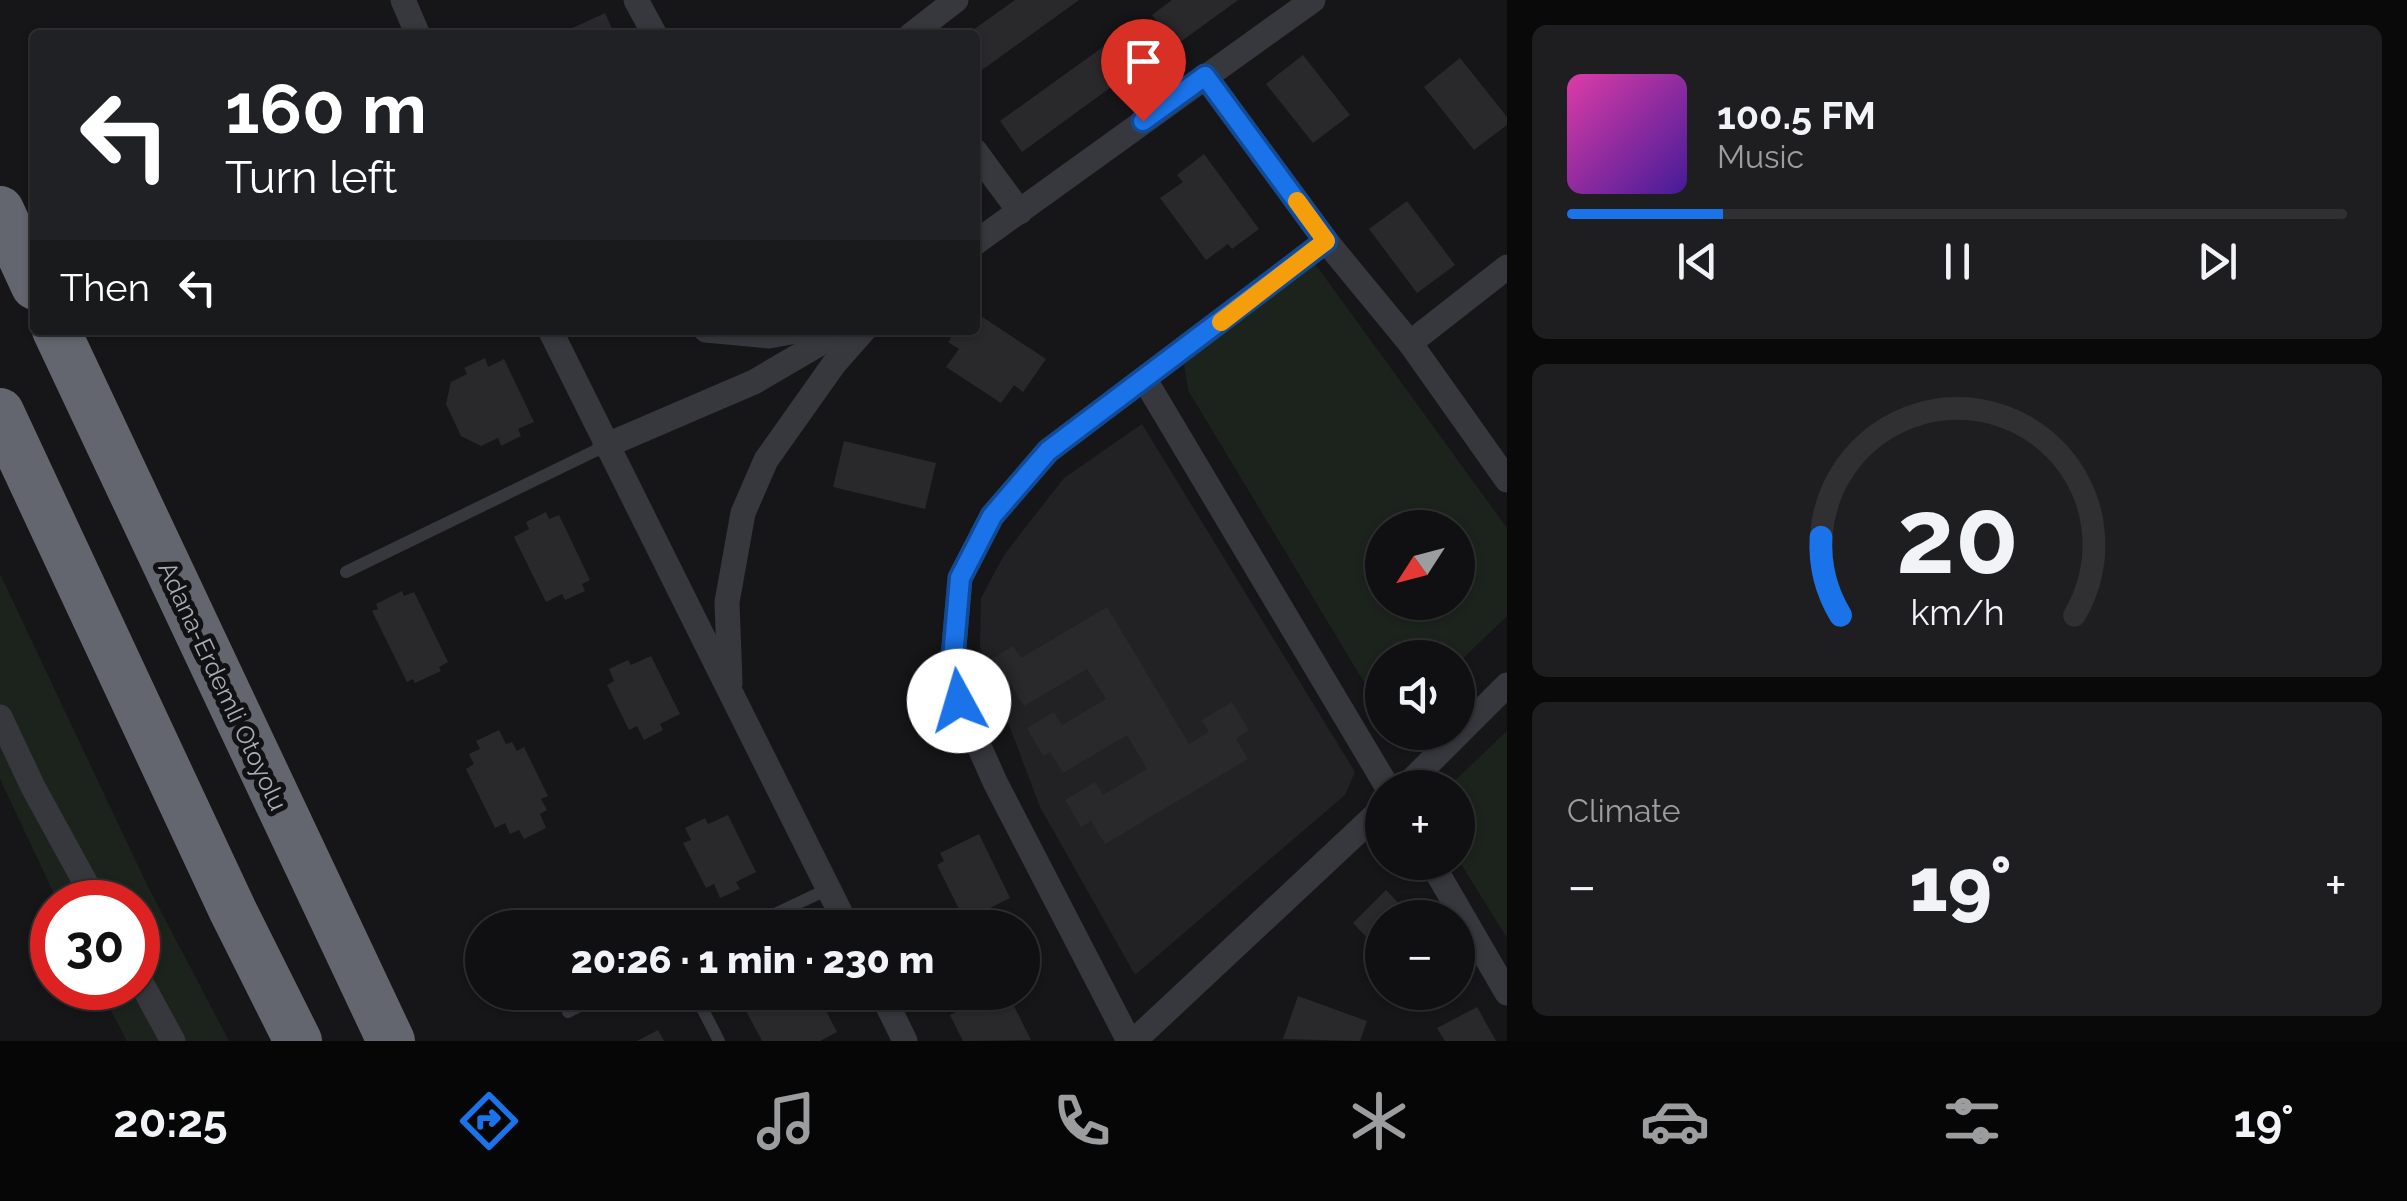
<!DOCTYPE html>
<meta charset="utf-8">
<style>
:root{--surface:#101012;--page:#1e1e20;--text:#f1f3f6;--muted:#9c9d9f;--line:#303032;--accent:#1a73e8}
body{margin:0;font-family:Raleway,sans-serif;background:var(--page);color:var(--text);height:100vh;display:flex;flex-direction:column;font-size:38px;white-space:nowrap}
*{box-sizing:border-box;margin:0}
p{font-size:32px;color:var(--muted)}
.icon{flex:none;width:55px;height:55px;fill:none;stroke:currentColor;stroke-width:2;stroke-linecap:round;stroke-linejoin:round}
.map{position:relative;flex:1;overflow:hidden}
.details{display:flex;flex-direction:column;gap:25px;padding:25px;background:#09090a;width:900px}
.details>*{flex:none}
.guide{position:absolute;left:30px;top:30px;width:950px;height:305px;border-radius:10px;box-shadow:0 2px 8px #0004,0 0 0 2px var(--line);background:#202124;color:#fff;overflow:hidden}
.needle{width:65px;rotate:234deg}
.buttons{position:absolute;left:1365px;top:510px;display:grid;gap:20px}
.buttons a{display:grid;place-items:center;width:110px;height:110px;border-radius:50%;background:var(--surface);box-shadow:0 2px 8px #0004,0 0 0 2px var(--line);font-size:50px}
.speed{position:absolute;left:30px;top:880px;display:flex;gap:20px;font-size:50px;font-weight:700;text-align:center}
.speed>*{display:grid;place-content:center;width:130px;height:130px;border-radius:50%;background:var(--surface);box-shadow:0 2px 8px #0004,0 0 0 2px var(--line);line-height:1}
.speed .limit{border:15px solid #d22;background:#fff;color:#111}
.pin{position:absolute;display:grid;place-items:center;width:85px;height:85px;color:#fff;margin:-102px -42px;border-radius:50% 50% 50% 0;rotate:-45deg;box-shadow:0 0 10px #0007}
.pin .icon{rotate:45deg}
.me{position:absolute;width:110px;margin:-55px;rotate:354deg;stroke-linejoin:round;filter:drop-shadow(0 0 8px #0008)}
.turn{display:flex;align-items:center;gap:35px;height:210px;padding:0 30px;font-size:45px}
.turn .icon{width:130px;height:130px;stroke-width:2.5}
.turn b{display:block;font-size:70px;line-height:85px}
.then{display:flex;align-items:center;height:95px;padding:0 30px;background:#0003;gap:20px;font-size:38px}
.big{font-size:75px;font-weight:800;line-height:1.1}
.details .card{flex:1;display:flex;flex-direction:column;justify-content:center;gap:15px;min-width:0;padding:0 35px;border-radius:15px;background:var(--page)}
.details .dial{align-items:center;gap:0}
.dial svg{height:260px;overflow:visible;fill:none;stroke:var(--line);stroke-width:7;stroke-linecap:round;text-anchor:middle}
.dial text{fill:var(--text);stroke:none}
.song{display:flex;align-items:center;gap:30px}
.cover{width:120px;height:120px;border-radius:15px;background:linear-gradient(135deg,hsl(320 70% 55%),hsl(260 70% 35%))}
.played{height:10px;border-radius:5px;background:linear-gradient(90deg,var(--accent) 20%,var(--line) 20%)}
.keys{display:flex;justify-content:space-around;direction:ltr}
.heat{display:flex;justify-content:space-between;align-items:center;font-size:55px;direction:ltr}
.trip{position:absolute;left:465px;top:910px;width:575px;height:100px;border-radius:50px;background:var(--surface);box-shadow:0 2px 8px #0004,0 0 0 2px var(--line);font-weight:800;line-height:100px;text-align:center}
.menu{display:flex;height:160px;justify-content:space-around;align-items:center;background:#060607;color:var(--muted)}
.menu .icon{width:70px;height:70px}
.menu .on{color:var(--accent)}
.menu b{font-size:45px;color:var(--text)}
main{display:flex;flex:1;min-height:0}
.map>svg:first-child{display:block}
.built{fill:#222225}
.green{fill:#1c231d;fill-rule:evenodd}
.building{fill:#29292c}
.lines{fill:none;stroke-linecap:round;stroke-linejoin:round}
.lane{stroke:#37383d;stroke-width:12}
.street{stroke:#37383d;stroke-width:25}
.highway{stroke:#63666e;stroke-width:48}
.route-casing{stroke:#114b97;stroke-width:25}
.route{stroke:#1a73e8;stroke-width:18}
.slow{stroke:#f59e0b;stroke-width:18}
.labels{text-anchor:middle;dominant-baseline:central;stroke-width:10;stroke-linejoin:round;paint-order:stroke}
.street-label{font-size:25px;fill:#a8adb8;stroke:#111113}
</style>
<main>
<div class="map">
<svg width="1507" height="1041" viewBox="0 0 1507 1041">
<rect width="100%" height="100%" fill="#161618"/>
<!-- built -->
<polygon class="built" points="1142,424 1355,772 1345,795 1135,975 1040,807 980,648 981,598 1004,555 1064,478"/>
<!-- green -->
<g class="green">
<path d="M1313 261 1507 528V616L1458 663V658H1382V712L1188 390 1183 356ZM1382 528H1458V602H1382Z"/>
<polygon points="0,574 148,887 229,1041 127,1041 99,988 138,988 138,902 58,902 0,779"/>
<polygon points="1507,731 1507,938 1458,859 1458,788 1448,787"/>
</g>
<!-- building -->
<g class="building">
<polygon points="1015,0 1079,0 975,75 975,35 966,35"/>
<polygon points="1172,0 1238,0 1175,46 1152,15"/>
<polygon points="605,13 615,35 570,35 568,30"/>
<polygon points="1114,39 1136,69 1022,152 1000,121"/>
<polygon points="1303,55 1350,115 1313,143 1266,84"/>
<polygon points="1460,58 1507,117 1507,125 1474,150 1424,87"/>
<polygon points="1204,154 1259,229 1232,249 1228,244 1206,260 1160,198 1183,182 1177,175"/>
<polygon points="1407,201 1455,265 1417,293 1369,229"/>
<polygon points="975,312 1046,359 1023,392 1014,385 1001,403 946,367 959,349 948,342 956,330 975,330"/>
<polygon points="485,358 488,367 504,359 534,422 518,429 521,436 501,446 498,438 481,446 461,436 446,404 451,382 467,374 464,368"/>
<polygon points="844,441 936,463 925,509 833,487"/>
<polygon points="546,512 549,519 559,515 590,580 582,584 585,591 565,600 562,594 546,602 514,537 529,529 526,522"/>
<polygon points="402,591 404,596 414,592 448,662 439,667 441,671 415,683 413,679 407,682 372,611 378,609 376,604"/>
<polygon points="1107,607 1189,744 1209,732 1202,720 1232,702 1249,730 1236,739 1248,759 1105,844 1091,821 1081,827 1065,800 1095,782 1103,795 1147,769 1127,735 1063,773 1050,752 1043,756 1027,728 1054,712 1062,725 1106,699 1087,669 1024,706 1010,683 1003,687 988,661 1013,646 1021,658"/>
<polygon points="651,656 680,714 660,724 663,730 644,740 637,726 629,730 607,685 614,681 609,669 628,660 631,665"/>
<polygon points="499,730 506,744 512,742 517,751 524,747 548,796 541,799 547,810 540,814 546,828 524,839 519,830 510,834 505,823 495,828 466,769 474,764 469,754 480,749 476,741"/>
<polygon points="728,815 756,872 736,882 740,889 720,898 714,884 706,888 683,843 691,840 685,828 705,818 708,824"/>
<polygon points="979,834 1010,898 974,916 970,909 961,913 937,865 944,861 940,853"/>
<polygon points="1386,890 1413,918 1382,918 1382,953 1353,923"/>
<polygon points="736,992 816,992 837,1032 820,1041 762,1041"/>
<polygon points="995,992 1007,992 1031,1040 963,1041 950,1015"/>
<polygon points="1298,996 1367,1021 1360,1041 1283,1039"/>
<polygon points="1477,1007 1496,1041 1445,1041 1437,1028"/>
<polygon points="658,1030 664,1041 637,1041"/>
</g>
<g class="lines">
<!-- lane -->
<g class="lane">
<polyline points="346,572 605,446"/>
<polyline points="745,928 828,889"/>
<polyline points="701,1006 719,1041"/>
<polyline points="568,1012 608,992"/>
</g>
<!-- street -->
<g class="street">
<polyline points="403,0 418,35"/>
<polyline points="636,0 655,35"/>
<polyline points="911,35 956,0"/>
<polyline points="1205,76 1326,241 1410,343 1507,480"/>
<polyline points="975,151 1020,212"/>
<polyline points="975,243 1313,0"/>
<polyline points="550,330 848,928"/>
<polyline points="706,330 769,336 802,330"/>
<polyline points="1410,343 1507,267"/>
<polyline points="1145,380 1388,788"/>
<polyline points="605,446 754,382 843,330"/>
<polyline points="730,683 727,602 743,513 766,460 834,364 864,330"/>
<polyline points="0,717 33,787 96,902"/>
<polyline points="1404,788 1507,685"/>
<polyline points="1431,862 1507,993"/>
<polyline points="138,977 173,1041"/>
<polyline points="881,992 905,1041"/>
<polyline points="1129,1041 995,782 959,701 953,658 960,578 992,516 1048,451 1326,241"/>
<polyline points="1134,1041 1382,809"/>
</g>
<!-- highway -->
<g class="highway">
<polyline points="0,210 35,286"/>
<polyline points="56,330 391,1041"/>
<polyline points="0,412 233,911 298,1041"/>
</g>
</g>
<g class="lines">
<defs>
<polyline id="route" points="959,701 953,658 960,578 992,516 1048,451 1326,241 1205,76 1143,121"/>
</defs>
<!-- route casing -->
<use href="#route" class="route-casing"/>
<!-- route -->
<use href="#route" class="route"/>
<!-- slow -->
<polyline class="slow" points="1221,322 1326,241 1297,201"/>
</g>
<g class="labels">
<!-- street labels -->
<g class="street-label">
<text transform="translate(223 686) rotate(65)">Adana-Erdemli Otoyolu</text>
</g>
</g>
</svg>
<div class="buttons">
<a><svg class="needle" viewBox="-14 -14 28 28"><path d="M0-13l5 13h-10z" fill="#e53935"/><path d="M0 13l5-13h-10z" fill="#9c9d9f"/></svg></a>
<a><svg class="icon" aria-label="sound" viewBox="0 0 24 24"><path d="M4 9h4l5-4v14l-5-4H4zM17 9q2 3 0 6"/></svg></a>
<a>+</a>
<a>−</a>
</div>
<div class="speed"><div class="limit">30</div></div>
<div class="pin" style="left:1143px;top:121px;background:#d93025"><svg class="icon" aria-label="arrive" viewBox="0 0 24 24"><path d="M6 21V4h12l-3 4 3 4H6"/></svg></div>
<svg class="me" style="left:959px;top:701px" viewBox="-20 -20 40 40"><circle r="19" fill="#fff"/><path d="M0-13L10 11 0 6-10 11z" fill="#1a73e8"/></svg>
<div class="trip">20:26 · 1 min · 230 m</div>
<div class="guide">
<div class="turn"><svg class="icon" aria-label="left" viewBox="0 0 24 24"><path d="M17 20v-9H6M10 6l-5 5 5 5"/></svg><div><b>160 m</b>Turn left</div></div>
<div class="then">Then<svg class="icon" aria-label="left" viewBox="0 0 24 24"><path d="M17 20v-9H6M10 6l-5 5 5 5"/></svg></div>
</div>
</div>
<section class="details">
<div class="card">
<div class="song"><i class="cover"></i><div><b>100.5 FM</b><p>Music</p></div></div>
<div class="played"></div>
<div class="keys"><svg class="icon" aria-label="previous" viewBox="0 0 24 24"><path d="M18 5L8 12l10 7zM5 5v14"/></svg><svg class="icon" aria-label="pause" viewBox="0 0 24 24"><path d="M8 5v14M16 5v14"/></svg><svg class="icon" aria-label="next" viewBox="0 0 24 24"><path d="M6 5l10 7-10 7zM19 5v14"/></svg></div>
</div>
<div class="card dial"><svg viewBox="0 0 100 80">
<path d="M14 69A42 42 0 1 1 86 69"/>
<path d="M14 69A42 42 0 0 1 8 45" stroke="#1a73e8"/>
<text x="50" y="56" font-size="32" font-weight="700">20</text>
<text x="50" y="72" font-size="11">km/h</text>
</svg></div>
<div class="card"><p>Climate</p>
<div class="heat"><a>−</a><b class="big">19°</b><a>+</a></div>
</div>
</section>
</main>
<nav class="menu">
<b>20:25</b>
<svg class="icon on" aria-label="directions" viewBox="0 0 24 24"><path d="M12 3l9 9-9 9-9-9zM9 14v-3h6M13 9l2 2-2 2"/></svg>
<svg class="icon" aria-label="music" viewBox="0 0 24 24"><path d="M9 18V5l10-2v13"/><circle cx="6" cy="18" r="3"/><circle cx="16" cy="16" r="3"/></svg>
<svg class="icon" aria-label="phone" viewBox="0 0 24 24"><path d="M5 4h4l2 5-3 2q2 4 5 5l2-3 5 2v4C11 20 4 13 5 4z"/></svg>
<svg class="icon" aria-label="climate" viewBox="0 0 24 24"><path d="M12 3v18M4 7l16 10M4 17L20 7"/></svg>
<svg class="icon" aria-label="car" viewBox="0 0 24 24"><path d="M5 17H2v-5l4-1 3-4h7l3 4 3 1v5h-3M9 17h6M6 11h13"/><circle cx="7" cy="17" r="2"/><circle cx="17" cy="17" r="2"/></svg>
<svg class="icon" aria-label="filters" viewBox="0 0 24 24"><path d="M4 7h16M4 17h16"/><circle cx="9" cy="7" r="2"/><circle cx="15" cy="17" r="2"/></svg>
<b>19°</b>
</nav>
